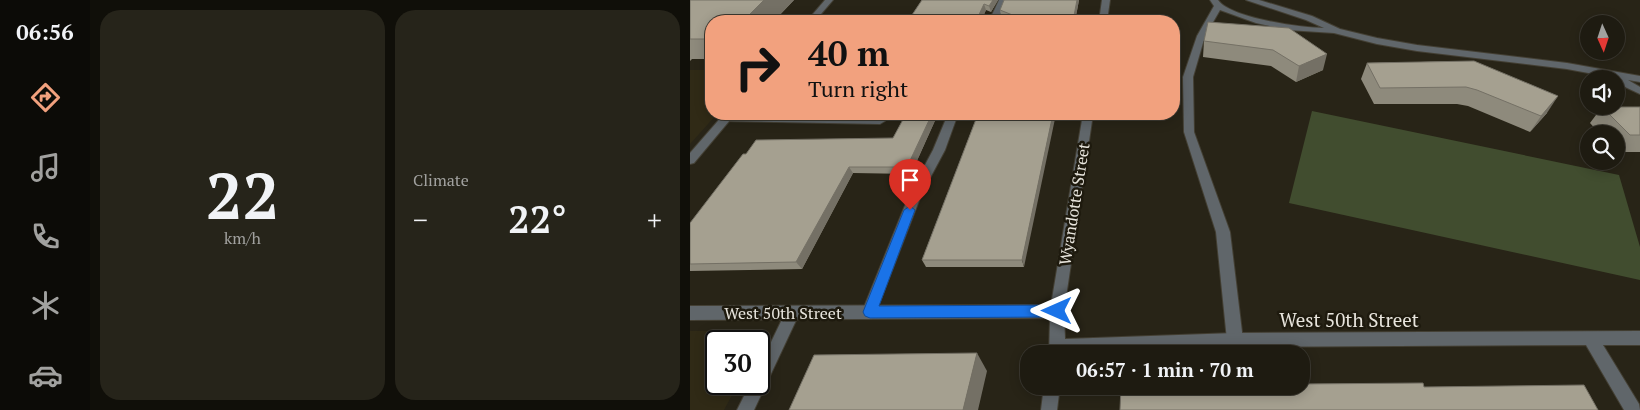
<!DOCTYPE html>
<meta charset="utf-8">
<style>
:root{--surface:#1e1b11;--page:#26241a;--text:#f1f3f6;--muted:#a1a19f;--line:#3c3931;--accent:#f2a17e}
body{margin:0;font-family:"PT Serif",serif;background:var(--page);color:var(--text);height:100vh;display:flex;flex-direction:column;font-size:19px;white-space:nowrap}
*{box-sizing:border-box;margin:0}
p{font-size:16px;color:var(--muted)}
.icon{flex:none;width:28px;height:28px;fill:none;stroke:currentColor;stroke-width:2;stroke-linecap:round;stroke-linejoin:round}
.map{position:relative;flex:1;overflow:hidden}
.details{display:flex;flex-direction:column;gap:10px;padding:10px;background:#100f09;width:600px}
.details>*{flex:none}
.guide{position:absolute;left:15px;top:15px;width:475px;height:105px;border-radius:20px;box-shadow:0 2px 12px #0003,0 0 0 1px var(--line);background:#f2a17e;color:#111;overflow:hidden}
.needle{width:32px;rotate:177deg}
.tools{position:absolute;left:890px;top:15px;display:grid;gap:10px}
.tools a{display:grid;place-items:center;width:45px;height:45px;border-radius:50%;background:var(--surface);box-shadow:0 2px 12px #0003,0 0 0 1px var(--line);font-size:25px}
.speed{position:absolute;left:15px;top:330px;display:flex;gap:10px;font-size:25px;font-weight:700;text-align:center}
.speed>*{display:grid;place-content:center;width:65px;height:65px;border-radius:50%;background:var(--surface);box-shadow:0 2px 12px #0003,0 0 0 1px var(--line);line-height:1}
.speed .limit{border:2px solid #111;border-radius:8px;background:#fff;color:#111}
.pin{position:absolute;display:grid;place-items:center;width:42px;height:42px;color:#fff;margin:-51px -21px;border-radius:50% 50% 50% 0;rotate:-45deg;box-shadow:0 0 5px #0007}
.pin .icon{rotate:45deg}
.me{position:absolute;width:55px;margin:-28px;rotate:270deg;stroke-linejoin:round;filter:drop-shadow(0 0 4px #0008)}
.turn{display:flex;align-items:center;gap:18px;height:105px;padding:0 20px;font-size:22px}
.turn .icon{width:65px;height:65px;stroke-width:2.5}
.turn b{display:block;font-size:35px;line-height:42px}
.big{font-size:38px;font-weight:800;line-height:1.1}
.details .widget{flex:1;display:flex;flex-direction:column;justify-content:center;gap:8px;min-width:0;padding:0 18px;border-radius:20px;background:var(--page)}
.details .dial{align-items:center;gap:0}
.dial b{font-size:65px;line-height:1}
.heat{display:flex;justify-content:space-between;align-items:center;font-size:28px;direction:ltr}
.details .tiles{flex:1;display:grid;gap:10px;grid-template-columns:repeat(2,1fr)}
.trip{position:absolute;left:330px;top:345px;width:290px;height:50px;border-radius:20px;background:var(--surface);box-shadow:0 2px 12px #0003,0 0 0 1px var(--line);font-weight:800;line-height:50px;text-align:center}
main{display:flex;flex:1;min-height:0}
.dock{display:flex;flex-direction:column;width:90px;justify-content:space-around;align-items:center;background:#0c0b07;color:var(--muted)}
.dock .icon{width:35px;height:35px}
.dock .selected{color:var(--accent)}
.dock b{font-size:22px;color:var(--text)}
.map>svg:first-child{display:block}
.built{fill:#302a16}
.green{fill:#414d2f}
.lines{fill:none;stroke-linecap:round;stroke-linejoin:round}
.lane-casing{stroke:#433f33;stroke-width:2}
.street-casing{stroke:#433f33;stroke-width:2}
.lane{fill:#60666a;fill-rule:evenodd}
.street{fill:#60666a;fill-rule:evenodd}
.wall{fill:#8e8a7c}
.shaded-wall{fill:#747065}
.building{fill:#a5a090;stroke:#747065}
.route{fill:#1a73e8;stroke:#114b97}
.labels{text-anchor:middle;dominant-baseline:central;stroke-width:5;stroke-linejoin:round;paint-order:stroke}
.street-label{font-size:16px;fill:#e8e5dd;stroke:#1e1a0e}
.near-street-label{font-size:19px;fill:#e8e5dd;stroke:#1e1a0e}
</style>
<main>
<nav class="dock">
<b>06:56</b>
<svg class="icon selected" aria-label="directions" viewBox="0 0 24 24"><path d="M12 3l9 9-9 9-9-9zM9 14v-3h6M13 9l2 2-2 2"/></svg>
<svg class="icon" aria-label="music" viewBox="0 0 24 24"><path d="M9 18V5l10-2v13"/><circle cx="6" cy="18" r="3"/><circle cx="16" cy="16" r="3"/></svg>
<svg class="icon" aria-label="phone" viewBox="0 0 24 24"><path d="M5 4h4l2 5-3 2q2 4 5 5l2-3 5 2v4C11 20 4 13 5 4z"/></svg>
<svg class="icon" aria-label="climate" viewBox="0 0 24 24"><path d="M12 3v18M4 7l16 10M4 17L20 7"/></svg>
<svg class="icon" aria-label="car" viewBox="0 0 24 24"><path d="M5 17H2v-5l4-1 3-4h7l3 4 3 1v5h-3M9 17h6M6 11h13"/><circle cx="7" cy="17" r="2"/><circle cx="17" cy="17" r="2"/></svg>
</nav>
<section class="details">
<div class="tiles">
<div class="widget dial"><b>22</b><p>km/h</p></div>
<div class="widget"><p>Climate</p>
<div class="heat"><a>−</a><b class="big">22°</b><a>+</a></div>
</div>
</div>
</section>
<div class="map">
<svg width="950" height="410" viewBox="0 0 950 410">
<rect width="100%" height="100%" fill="#282417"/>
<!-- built -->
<g class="built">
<polygon points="0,70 21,70 21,114 27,114 0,144"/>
<polygon points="76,330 69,345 69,341 26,341 26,384 48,384 34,410 0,410 0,331"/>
</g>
<!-- green -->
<polygon class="green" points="622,111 929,175 950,247 950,280 599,203"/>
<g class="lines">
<defs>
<g id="lane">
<polygon points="309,0 317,0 307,21 299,21"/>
<path d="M520 0H528C540 18 612 28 634 28L616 20 556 0H569L622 16 650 29 687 38 727 45 877 63 950 76V82L938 80 950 87V94L933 86 925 78 877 69 727 51 687 44 644 33 598 30 566 23 530 10 515 36 503 77 504 132 540 232 553 340 550 345 545 347 540 345 537 340 526 232 494 132 493 77 507 36 524 6Z"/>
<polygon points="258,114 268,114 255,150 232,193 184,317 179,318 174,317 172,312 220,193 243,150"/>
<polygon points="35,116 190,118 195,121 190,124 31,121 30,119"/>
<polygon points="103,306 108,307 110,312 64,410 47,410 60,384 69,384 69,367 98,307"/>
</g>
<g id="street">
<polygon points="135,0 143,0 125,21 117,21"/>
<polygon points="412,0 420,0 417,21 409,21"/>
<polygon points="34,114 45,114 4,163 0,164 0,153"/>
<polygon points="393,114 403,114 374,311 375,339 545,333 950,331 950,345 913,345 949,404 950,410 934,410 896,345 545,347 359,354 360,318 0,320 0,306 361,305"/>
<polygon points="354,386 370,386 367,410 351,410"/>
</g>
</defs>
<!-- lane casing -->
<use href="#lane" class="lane-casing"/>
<!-- street casing -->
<use href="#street" class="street-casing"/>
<!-- lane -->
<use href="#lane" class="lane"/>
<!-- street -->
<use href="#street" class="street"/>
</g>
<!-- wall -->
<g class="wall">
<polygon points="0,0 104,0 84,21 21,21 21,59 2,59 0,61"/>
<polygon points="232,0 308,0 301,12 296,10 291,21 218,21"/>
<polygon points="389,0 385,21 322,21 311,17 310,10"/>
<polygon points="518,22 633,70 606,82 581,66 513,57 514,41"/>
<polygon points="784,61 857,113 840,132 778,106 767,104 684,104 671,79 677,63"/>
<polygon points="912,107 950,107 950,152 926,152 926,134 910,134 900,123"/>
<polygon points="216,114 248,114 221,174 163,173 112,269 0,271 0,223 203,138"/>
<polygon points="288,114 334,267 236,267 232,260"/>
</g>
<!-- shaded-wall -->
<g class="shaded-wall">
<polygon points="74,0 104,0 84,21 53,21"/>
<polygon points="303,0 308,0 301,12 299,6"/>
<polygon points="387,0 389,0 385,21 383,21"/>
<polygon points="294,4 296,10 291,21 286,21"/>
<polygon points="637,54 633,70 606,82 609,66"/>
<polygon points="868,96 857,113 840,132 851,116"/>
<polygon points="242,114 248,114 221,174 217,167"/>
<polygon points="363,114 366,114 334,267 332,260"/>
<polygon points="159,167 163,173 112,269 106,262"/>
<polygon points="287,353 297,371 288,410 273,410"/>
</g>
<!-- building -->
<g class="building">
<polygon points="0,0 74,0 53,21 21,21 21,39 0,39"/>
<polygon points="232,0 303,0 299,6 294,4 286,21 218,21"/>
<polygon points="314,0 387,0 383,21 323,21 325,16 310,10"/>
<polygon points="518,22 599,28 637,54 609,66 583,50 514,41"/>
<polygon points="784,61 868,96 851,116 787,90 776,87 690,88 677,63"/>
<polygon points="912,107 950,107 950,135 940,135"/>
<polygon points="216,114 242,114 217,167 159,167 106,262 0,264 0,223 53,154 56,154 66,140 203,138"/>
<polygon points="288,114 363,114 332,260 232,260"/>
<polygon points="287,353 273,410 99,410 124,355"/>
<polygon points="733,383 734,387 894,385 908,410 430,410 431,386 611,386 611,384"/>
</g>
<!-- route -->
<polygon class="route" points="220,206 225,210 189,306 367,305 371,307 373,311 371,315 367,317 180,318 175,316 173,312 214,210"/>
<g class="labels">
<!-- street labels -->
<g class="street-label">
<text transform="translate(384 204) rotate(-81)">Wyandotte Street</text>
<text x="93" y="313">West 50th Street</text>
</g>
<!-- near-street labels -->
<g class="near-street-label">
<text x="659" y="319">West 50th Street</text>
</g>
</g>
</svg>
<div class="tools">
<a><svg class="needle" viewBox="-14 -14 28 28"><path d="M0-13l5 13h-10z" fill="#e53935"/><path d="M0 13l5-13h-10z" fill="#a1a19f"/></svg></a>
<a><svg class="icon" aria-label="sound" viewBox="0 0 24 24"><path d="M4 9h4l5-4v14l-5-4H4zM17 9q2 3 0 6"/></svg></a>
<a><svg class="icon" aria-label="search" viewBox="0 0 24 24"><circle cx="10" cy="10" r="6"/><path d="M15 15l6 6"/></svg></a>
</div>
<div class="speed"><div class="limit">30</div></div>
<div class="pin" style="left:220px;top:210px;background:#d93025"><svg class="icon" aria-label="arrive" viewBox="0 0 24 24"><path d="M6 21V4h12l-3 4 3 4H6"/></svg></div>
<svg class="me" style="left:367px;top:311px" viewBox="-20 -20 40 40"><path d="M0-17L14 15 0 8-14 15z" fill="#1a73e8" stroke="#fff" stroke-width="4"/></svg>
<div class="trip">06:57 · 1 min · 70 m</div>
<div class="guide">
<div class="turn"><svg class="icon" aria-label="right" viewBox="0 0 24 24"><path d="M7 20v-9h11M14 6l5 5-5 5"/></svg><div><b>40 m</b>Turn right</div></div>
</div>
</div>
</main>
